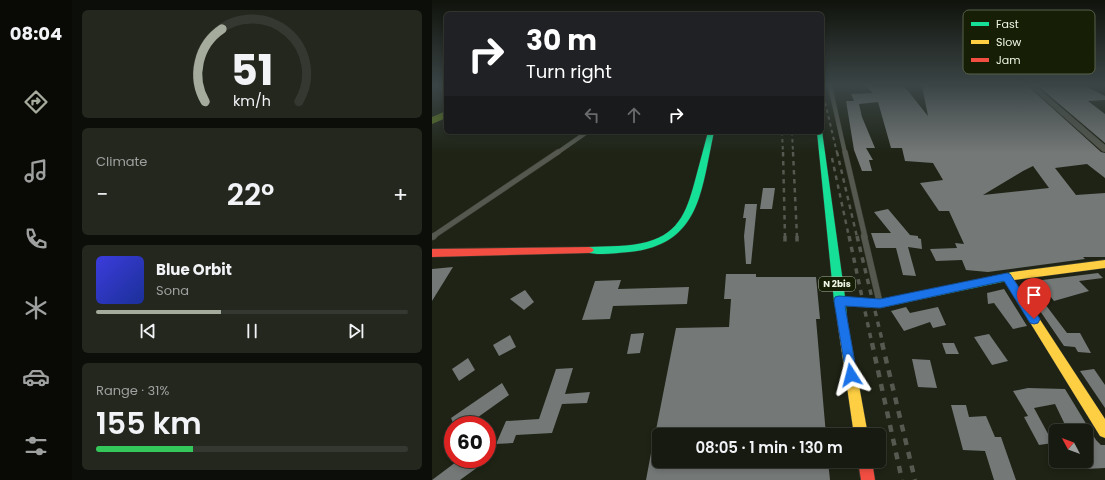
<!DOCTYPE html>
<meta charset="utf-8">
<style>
:root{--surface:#161a10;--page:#23271e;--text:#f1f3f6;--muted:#9ea19f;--line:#353830;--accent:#a6ac9d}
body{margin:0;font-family:Poppins,sans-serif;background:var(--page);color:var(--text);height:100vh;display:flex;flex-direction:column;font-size:15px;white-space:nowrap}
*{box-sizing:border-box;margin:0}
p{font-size:13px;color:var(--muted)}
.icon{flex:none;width:22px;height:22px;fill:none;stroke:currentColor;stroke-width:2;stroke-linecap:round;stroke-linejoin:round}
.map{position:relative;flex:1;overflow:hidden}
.panel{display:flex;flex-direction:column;gap:10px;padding:10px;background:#0c0e09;width:360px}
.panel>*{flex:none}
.hud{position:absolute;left:12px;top:12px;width:380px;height:122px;border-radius:6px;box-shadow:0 2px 6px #0003,0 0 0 1px var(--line);background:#202124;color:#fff;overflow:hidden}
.needle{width:26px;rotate:311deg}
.tools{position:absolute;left:617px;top:424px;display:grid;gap:8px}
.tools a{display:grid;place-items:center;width:44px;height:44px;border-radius:6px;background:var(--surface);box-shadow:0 2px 6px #0003,0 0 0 1px var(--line);font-size:20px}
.speed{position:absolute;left:12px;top:416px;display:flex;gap:8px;font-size:20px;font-weight:700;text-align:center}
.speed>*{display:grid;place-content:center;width:52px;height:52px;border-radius:50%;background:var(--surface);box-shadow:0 2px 6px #0003,0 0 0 1px var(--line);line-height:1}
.speed .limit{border:6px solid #d22;background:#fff;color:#111}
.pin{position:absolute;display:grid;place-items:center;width:34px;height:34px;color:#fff;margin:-41px -17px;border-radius:50% 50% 50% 0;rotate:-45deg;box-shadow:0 0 4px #0007}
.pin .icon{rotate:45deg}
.me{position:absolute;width:44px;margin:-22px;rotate:351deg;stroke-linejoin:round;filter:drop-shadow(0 0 3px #0008)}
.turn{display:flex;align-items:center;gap:14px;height:84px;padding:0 16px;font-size:18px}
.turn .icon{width:52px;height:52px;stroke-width:2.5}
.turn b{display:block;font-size:28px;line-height:34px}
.lanes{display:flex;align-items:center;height:38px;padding:0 16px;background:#0003;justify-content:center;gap:20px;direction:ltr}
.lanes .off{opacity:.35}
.big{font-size:30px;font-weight:600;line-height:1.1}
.panel .card{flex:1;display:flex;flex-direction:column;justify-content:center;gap:6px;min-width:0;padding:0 14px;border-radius:6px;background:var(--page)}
.panel .dial{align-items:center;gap:0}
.dial svg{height:104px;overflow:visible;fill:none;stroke:var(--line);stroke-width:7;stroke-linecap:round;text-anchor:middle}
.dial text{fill:var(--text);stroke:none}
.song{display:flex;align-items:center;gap:12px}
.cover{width:48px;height:48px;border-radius:6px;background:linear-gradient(135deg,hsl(240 70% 55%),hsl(230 70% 35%))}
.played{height:4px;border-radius:2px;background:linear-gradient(90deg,var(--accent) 40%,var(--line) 40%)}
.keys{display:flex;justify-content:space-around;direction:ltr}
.heat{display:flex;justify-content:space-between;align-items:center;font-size:22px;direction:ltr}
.charge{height:6px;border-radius:3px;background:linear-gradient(90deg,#34c759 31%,var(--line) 0)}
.trip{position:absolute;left:220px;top:428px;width:234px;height:40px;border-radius:6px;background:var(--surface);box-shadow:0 2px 6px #0003,0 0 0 1px var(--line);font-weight:600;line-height:40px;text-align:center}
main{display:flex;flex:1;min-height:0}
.menu{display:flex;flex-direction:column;width:72px;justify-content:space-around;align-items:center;background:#090a06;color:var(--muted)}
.menu .icon{width:28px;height:28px}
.menu .selected{color:var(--accent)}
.menu b{font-size:18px;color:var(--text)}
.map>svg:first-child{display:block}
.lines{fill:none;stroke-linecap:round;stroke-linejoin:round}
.canal{fill:#5c791e;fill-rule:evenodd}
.building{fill:#747877;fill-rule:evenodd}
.lane-far2-casing{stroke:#3a3e34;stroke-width:4.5}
.lane-far1-casing{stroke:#3a3e34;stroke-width:6}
.lane-casing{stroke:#3a3e34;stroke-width:7}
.street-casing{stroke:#3a3e34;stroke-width:1}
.fast-casing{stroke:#3a3e34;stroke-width:1}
.slow-casing{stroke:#3a3e34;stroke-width:1}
.jam-casing{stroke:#3a3e34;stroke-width:1}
.lane-far2{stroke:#54584e;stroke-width:4}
.lane-far1{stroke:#54584e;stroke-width:5}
.lane{stroke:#54584e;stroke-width:6}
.street{fill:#54584e;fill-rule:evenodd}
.fast{fill:#16e098;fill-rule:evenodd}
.slow{fill:#ffcf43;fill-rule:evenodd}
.jam{fill:#f24e42;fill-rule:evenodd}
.rail-far3{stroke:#555950;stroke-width:2;stroke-dasharray:3.5 3.5;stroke-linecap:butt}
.rail-far2{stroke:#555950;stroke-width:2.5;stroke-dasharray:4.5 4.5;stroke-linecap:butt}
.rail-far1{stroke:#555950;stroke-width:3.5;stroke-dasharray:5.5 5.5;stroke-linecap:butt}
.rail{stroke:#555950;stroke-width:4.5;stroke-dasharray:7 7;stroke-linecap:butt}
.route{fill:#1a73e8;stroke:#114b97}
.labels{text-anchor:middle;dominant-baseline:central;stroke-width:4;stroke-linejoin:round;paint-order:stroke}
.shield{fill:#161f06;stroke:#aeb6a3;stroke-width:1}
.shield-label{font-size:9px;font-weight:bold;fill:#eff6e6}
.key{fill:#161f06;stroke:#576049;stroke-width:1}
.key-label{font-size:11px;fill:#eff6e6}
</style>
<main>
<nav class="menu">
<b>08:04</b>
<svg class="icon selected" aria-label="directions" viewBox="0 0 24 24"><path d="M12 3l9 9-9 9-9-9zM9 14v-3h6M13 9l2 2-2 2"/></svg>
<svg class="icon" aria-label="music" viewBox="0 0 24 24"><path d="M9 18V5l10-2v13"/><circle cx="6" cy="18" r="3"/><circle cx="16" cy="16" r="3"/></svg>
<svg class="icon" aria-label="phone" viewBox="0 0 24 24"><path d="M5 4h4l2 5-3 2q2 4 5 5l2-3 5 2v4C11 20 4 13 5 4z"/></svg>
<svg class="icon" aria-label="climate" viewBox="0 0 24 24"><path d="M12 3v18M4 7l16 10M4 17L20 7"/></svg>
<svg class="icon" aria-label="car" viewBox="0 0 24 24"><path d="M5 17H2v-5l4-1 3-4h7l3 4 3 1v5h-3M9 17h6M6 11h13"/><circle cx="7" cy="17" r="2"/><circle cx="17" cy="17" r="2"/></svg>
<svg class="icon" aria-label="filters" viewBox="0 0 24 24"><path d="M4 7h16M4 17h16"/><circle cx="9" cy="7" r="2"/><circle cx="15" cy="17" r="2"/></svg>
</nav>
<section class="panel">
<div class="card dial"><svg viewBox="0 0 100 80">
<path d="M14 69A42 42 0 1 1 86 69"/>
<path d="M14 69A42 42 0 0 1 27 13" stroke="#a6ac9d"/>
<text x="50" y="56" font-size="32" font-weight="700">51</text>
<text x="50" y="72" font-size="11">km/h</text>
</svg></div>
<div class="card"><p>Climate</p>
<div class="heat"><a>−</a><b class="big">22°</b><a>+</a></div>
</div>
<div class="card">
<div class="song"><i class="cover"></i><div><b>Blue Orbit</b><p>Sona</p></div></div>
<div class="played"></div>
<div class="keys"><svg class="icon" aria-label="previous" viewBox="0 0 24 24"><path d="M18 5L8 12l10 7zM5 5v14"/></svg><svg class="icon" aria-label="pause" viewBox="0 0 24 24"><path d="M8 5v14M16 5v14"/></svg><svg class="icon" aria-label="next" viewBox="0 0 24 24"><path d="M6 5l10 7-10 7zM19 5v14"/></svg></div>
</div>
<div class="card"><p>Range · 31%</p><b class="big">155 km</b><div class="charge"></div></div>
</section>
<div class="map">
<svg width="673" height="480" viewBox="0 0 673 480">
<rect width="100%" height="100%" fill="#1e2315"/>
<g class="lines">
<!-- canal -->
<polygon class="canal" points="14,111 14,118 0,124 0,117"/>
</g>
<!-- building -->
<g class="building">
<path d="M434 86H472L496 116 490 86H596L669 152 673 153V178L655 164 623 168 644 195 673 193V257H651L653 259 556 272 534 270 530 260 504 261 498 249 525 248 523 243 532 244 517 211H507L488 183 511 180 501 163 473 161 470 148H459L446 102 427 104 430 117 443 148H434L441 160H437L440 171H430L422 150 414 101H422L419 94 441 93ZM601 166 617 188 551 195 591 171Z"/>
<polygon points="606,86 653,86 673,96 673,100 656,101 673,114 673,143"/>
<polygon points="331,188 343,188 340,209 328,209"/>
<polygon points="313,204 325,204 319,264 314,264 312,236 314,218 311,218"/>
<polygon points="456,209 478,235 486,236 486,238 489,239 490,249 476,247 484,276 471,275 464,248 444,248 439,233 459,233 442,212"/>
<polygon points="21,267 0,301 0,269"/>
<polygon points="666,273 671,278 647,281 657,291 622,301 608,283 602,281"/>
<polygon points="294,274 324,274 324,277 384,277 388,319 384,319 394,435 223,435 244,328 297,327 299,299 292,299"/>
<polygon points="189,280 186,289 257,287 255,304 181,306 178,319 150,320 163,281"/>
<polygon points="572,289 595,326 581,329 562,303 556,304 555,293"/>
<polygon points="93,290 102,302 92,310 78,299"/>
<polygon points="613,304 635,333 648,333 659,353 646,352 643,347 632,346 604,305"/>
<polygon points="474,307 478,313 506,307 514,325 501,328 498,322 472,331 459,311"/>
<polygon points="212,333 208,353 195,354 199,334"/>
<polygon points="557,334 576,361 560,365 542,337"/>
<polygon points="78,335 84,347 67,356 61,345"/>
<polygon points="510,343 522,343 527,354 514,354"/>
<polygon points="36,358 43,370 27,381 20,369"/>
<polygon points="480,359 498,360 505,388 486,387"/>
<polygon points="141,368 133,394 158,392 155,403 130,404 120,433 84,435 81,443 64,444 74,421 107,419 124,369"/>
<polygon points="662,369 673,385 673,408 648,371"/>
<polygon points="70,383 77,395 35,425 22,425 19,418"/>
<polygon points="596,388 633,389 664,440 669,445 673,445 673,468 654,469 654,431 636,431 623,404 602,408 621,443 607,445 592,417 596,416 581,391"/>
<polygon points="519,405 534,405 537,417 554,416 563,437 569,437 584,480 562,480 553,451 531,450"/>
<polygon points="222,437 227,438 227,461 396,461 398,480 214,480"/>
<polygon points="28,459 57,459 28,480 0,480"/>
</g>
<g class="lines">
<defs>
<g id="lane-far2">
<polyline points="398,86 413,153"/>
<polyline points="125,153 155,132"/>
</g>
<g id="lane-far1">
<polyline points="413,152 433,237"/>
<polyline points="0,237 126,152"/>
</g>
<g id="lane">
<polyline points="432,236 448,304"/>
<polyline points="0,237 2,236"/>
</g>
<polygon id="street" points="597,86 604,86 673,145 673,152 670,151"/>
<g id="fast">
<polygon points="390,131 413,297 448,300 581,272 584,273 586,276 584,279 448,308 414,306 415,319 414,322 410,324 406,322 402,301 385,132 390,132"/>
<path d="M276 132H282C269 190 269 245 197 252 184 253 166 256 154 252L152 250 154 248 157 247C176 246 197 247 215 242 249 233 256 207 264 177 268 162 272 147 276 132Z"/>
</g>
<g id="slow">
<polygon points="673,260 673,268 582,280 673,419 673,438 668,436 570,277 572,274 581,272"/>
<polygon points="410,314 414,316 415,319 436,435 422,435 405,319 406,316"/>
</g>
<g id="jam">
<polygon points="157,247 160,248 162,250 160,252 157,253 0,257 0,249"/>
<polygon points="426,461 440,461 443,480 429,480"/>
</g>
</defs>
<!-- lane-far2 casing -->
<use href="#lane-far2" class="lane-far2-casing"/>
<!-- lane-far1 casing -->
<use href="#lane-far1" class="lane-far1-casing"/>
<!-- lane casing -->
<use href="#lane" class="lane-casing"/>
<!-- street casing -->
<use href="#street" class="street-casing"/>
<!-- fast casing -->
<use href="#fast" class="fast-casing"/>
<!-- slow casing -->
<use href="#slow" class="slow-casing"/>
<!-- jam casing -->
<use href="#jam" class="jam-casing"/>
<!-- lane-far2 -->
<use href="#lane-far2" class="lane-far2"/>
<!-- lane-far1 -->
<use href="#lane-far1" class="lane-far1"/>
<!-- lane -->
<use href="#lane" class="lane"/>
<!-- street -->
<use href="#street" class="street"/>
<!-- fast -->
<use href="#fast" class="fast"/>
<!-- slow -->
<use href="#slow" class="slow"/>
<!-- jam -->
<use href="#jam" class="jam"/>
<!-- rail-far3 -->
<g class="rail-far3">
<polyline points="390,89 405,153"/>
<polyline points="350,132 351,153"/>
<polyline points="360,132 361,153"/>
</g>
<!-- rail-far2 -->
<g class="rail-far2">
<polyline points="351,152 353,237"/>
<polyline points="361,152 365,237"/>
<polyline points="405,152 425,237"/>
<polyline points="400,158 417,237"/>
</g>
<!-- rail-far1 -->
<g class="rail-far1">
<polyline points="353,236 353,246"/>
<polyline points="365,236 365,247"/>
<polyline points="417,236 440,344"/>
<polyline points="425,236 451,344"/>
</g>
<!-- rail -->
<g class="rail">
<polyline points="440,343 470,480"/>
<polyline points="450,343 483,480"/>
</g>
</g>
<!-- sky -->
<linearGradient id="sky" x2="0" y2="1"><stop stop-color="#10130c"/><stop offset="0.56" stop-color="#3b4546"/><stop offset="1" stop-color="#3b4546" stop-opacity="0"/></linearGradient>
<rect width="673" height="153" fill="url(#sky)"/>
<!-- route -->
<polygon class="route" points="575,273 578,274 608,319 606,323 602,324 598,323 572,281 448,308 413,306 425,375 423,380 419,381 415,380 402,301 403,297 407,296 448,299"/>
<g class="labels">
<!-- shield labels -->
<rect class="shield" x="387" y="277" width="36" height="14" rx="3"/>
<g class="shield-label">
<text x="405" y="284">N 2bis</text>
</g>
</g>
<!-- legend -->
<rect x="531" y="10" width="132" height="64" rx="6" class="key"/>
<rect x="539" y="22" width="18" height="4" fill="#16e098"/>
<rect x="539" y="40" width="18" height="4" fill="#ffcf43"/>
<rect x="539" y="58" width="18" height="4" fill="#f24e42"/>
<g class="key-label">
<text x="564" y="28">Fast</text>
<text x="564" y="46">Slow</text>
<text x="564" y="64">Jam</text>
</g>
</svg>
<div class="tools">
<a><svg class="needle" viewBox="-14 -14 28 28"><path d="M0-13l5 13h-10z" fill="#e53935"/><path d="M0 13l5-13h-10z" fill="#9ea19f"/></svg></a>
</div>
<div class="speed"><div class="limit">60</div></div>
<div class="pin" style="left:602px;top:319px;background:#d93025"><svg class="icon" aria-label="arrive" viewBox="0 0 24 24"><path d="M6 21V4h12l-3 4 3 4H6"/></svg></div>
<svg class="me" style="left:419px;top:375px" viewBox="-20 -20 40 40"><path d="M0-17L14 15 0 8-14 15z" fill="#1a73e8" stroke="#fff" stroke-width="4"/></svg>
<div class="trip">08:05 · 1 min · 130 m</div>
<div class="hud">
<div class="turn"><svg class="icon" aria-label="right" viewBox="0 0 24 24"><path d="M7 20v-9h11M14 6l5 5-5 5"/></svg><div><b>30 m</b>Turn right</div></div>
<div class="lanes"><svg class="icon off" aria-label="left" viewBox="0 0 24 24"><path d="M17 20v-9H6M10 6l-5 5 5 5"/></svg><svg class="icon off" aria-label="ahead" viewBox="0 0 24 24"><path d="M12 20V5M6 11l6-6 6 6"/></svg><svg class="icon" aria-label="right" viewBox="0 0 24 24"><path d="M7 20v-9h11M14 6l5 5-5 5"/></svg></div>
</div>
</div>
</main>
